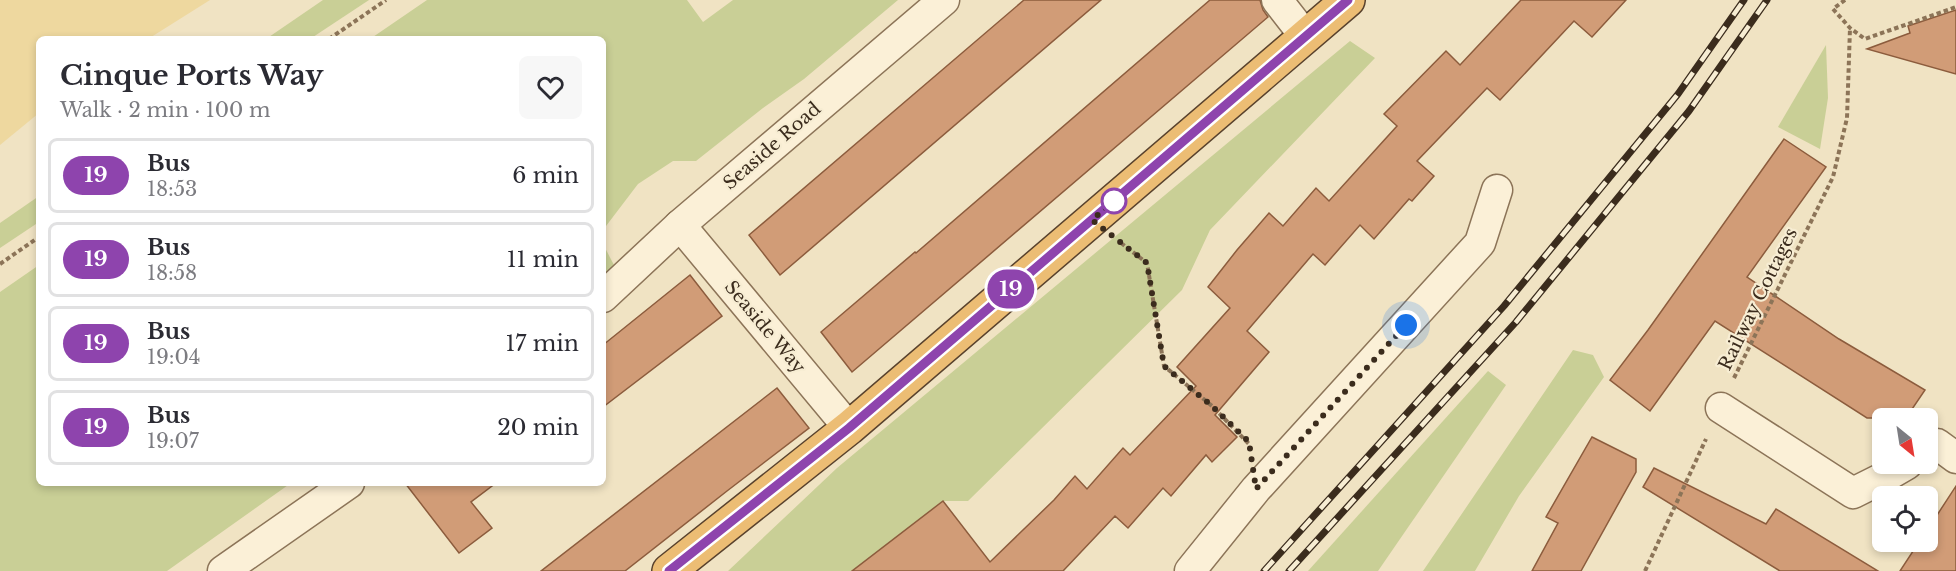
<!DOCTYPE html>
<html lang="en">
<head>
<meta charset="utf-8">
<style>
  body { margin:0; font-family:"Libre Baskerville",serif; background:#f7f7f7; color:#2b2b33; height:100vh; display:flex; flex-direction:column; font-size:22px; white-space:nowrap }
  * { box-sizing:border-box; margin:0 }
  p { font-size:20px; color:#7c7c81 }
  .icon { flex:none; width:33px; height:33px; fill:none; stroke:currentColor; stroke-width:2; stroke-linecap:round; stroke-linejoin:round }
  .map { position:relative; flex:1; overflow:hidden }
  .panel { position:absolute; left:36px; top:36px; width:570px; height:450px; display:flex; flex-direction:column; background:#fff; border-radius:9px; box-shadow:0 3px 9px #0003 }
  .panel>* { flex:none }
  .badge { padding:0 12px; border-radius:20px; font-size:21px; line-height:39px }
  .needle { width:39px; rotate:150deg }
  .fabs { position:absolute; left:1872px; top:408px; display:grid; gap:12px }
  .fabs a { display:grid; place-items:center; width:66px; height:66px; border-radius:9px; background:#fff; box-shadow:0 3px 9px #0003; font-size:30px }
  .you { position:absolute; width:30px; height:30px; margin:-15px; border:4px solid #fff; border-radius:50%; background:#1a73e8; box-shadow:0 0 0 9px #1a73e833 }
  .map>.badge { position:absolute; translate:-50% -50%; box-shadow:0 0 0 3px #fff }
  .round { display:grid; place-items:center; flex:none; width:63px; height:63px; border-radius:9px; background:#f7f7f7 }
  .overview { display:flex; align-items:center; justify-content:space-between; height:102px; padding:0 24px }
  h1 { font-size:28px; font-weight:700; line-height:45px }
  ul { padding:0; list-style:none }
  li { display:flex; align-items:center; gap:18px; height:75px; margin:0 12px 9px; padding:0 12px; border:3px solid #e1e1e2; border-radius:9px }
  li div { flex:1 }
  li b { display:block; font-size:22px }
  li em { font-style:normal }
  li .badge { min-width:66px; font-weight:700; text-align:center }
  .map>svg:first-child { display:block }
  .green { fill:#c9cf96 }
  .sand { fill:#eed89f }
  .building { fill:#d19c77; stroke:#8c5c3d; stroke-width:1.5 }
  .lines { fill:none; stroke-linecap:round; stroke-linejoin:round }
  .minor-casing { stroke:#8c7458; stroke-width:33 }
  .trunk-casing { stroke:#59422d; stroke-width:36 }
  .path { stroke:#8c7458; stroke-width:4; stroke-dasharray:4.5 3; stroke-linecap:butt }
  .minor { stroke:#fbf0d7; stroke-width:30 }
  .trunk { stroke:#ecbd74; stroke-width:33 }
  .rail-casing { stroke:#3b2c1d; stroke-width:7 }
  .rail { stroke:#f7edd3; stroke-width:4.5; stroke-dasharray:14; stroke-linecap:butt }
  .line-casing { stroke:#fff; stroke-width:14 }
  .line { stroke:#8e44ad; stroke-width:9 }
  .walk { stroke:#3b2c1d; stroke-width:6; stroke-dasharray:0 10.8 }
  .stop-dot { fill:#fff; stroke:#8e44ad; stroke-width:3 }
  .labels { text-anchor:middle; stroke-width:4.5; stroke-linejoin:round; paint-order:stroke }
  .street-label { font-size:18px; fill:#3b2c1d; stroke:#f7edd3 }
</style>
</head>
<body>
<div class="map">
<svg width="1956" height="571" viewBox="0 0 1956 571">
  <rect width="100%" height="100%" fill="#f0e3c3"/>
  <g class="green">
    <polygon points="323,0 369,0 310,39 266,39"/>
    <polygon points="427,0 687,0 703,22 733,0 898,0 804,79 763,108 696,161 673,161 638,184 603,230 603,39 370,39"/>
    <polygon points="1350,41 1375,58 1210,230 1182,290 968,501 943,501 852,571 728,571 837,468"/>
    <polygon points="1826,45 1828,98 1820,149 1778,127"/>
    <polygon points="39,196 39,222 0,248 0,223"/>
    <polygon points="603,244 615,267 603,276"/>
    <polygon points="39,265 39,483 291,483 167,571 0,571 0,292"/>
    <polygon points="1573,350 1593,355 1604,377 1519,496 1475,571 1423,571"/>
    <polygon points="1488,371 1506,385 1378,571 1308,571"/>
  </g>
  <polygon class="sand" points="0,0 210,0 148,39 39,39 39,113 0,145"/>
  <g class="building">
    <polygon points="1024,0 1101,0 780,275 749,235"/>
    <polygon points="1210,0 1260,0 1263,10 1268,17 852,372 821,332 915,252 916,253"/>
    <polygon points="1521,0 1626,0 1592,37 1574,21 1500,100 1487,88 1417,161 1434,176 1412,201 1409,199 1374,239 1360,225 1325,265 1313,254 1247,331 1269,352 1215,415 1237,437 1212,462 1206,455 1171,496 1163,488 1128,528 1115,516 1063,571 852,571 943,501 990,562 1054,500 1075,476 1087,489 1123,448 1130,455 1196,386 1177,367 1230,308 1208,287 1237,250 1269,213 1283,226 1316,188 1329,201 1397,126 1384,114 1446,51 1460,65"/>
    <polygon points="1956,10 1956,74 1867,49 1910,33 1908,26"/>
    <polygon points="1784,139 1826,167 1747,277 1839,339 1925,390 1906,418 1867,418 1715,321 1650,411 1610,380 1648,330"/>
    <polygon points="690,275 722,316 603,407 603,345"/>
    <polygon points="777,388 809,428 727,491 625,571 541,571"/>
    <polygon points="1592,437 1636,459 1636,472 1581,571 1532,571 1558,523 1546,517"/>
    <polygon points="1654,468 1766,524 1776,509 1878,571 1780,571 1643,487"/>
    <polygon points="405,483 496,483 471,502 492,528 459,553"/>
    <polygon points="1956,486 1956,571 1900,571 1919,542 1928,542 1928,529"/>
  </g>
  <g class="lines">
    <g class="minor-casing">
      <g id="minor">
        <polyline points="1277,0 1305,36"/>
        <polyline points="680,225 849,428"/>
        <polyline points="603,297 680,225 944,0"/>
        <polyline points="1721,408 1853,493 1883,478 1907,464"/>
        <polyline points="1928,450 1937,444 1956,458"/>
        <polyline points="223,571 349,483"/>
        <polyline points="1190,571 1256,489 1480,243 1497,190"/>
      </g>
    </g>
    <g class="trunk-casing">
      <polyline id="trunk" points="669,571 849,428 1348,0"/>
    </g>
    <g class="path">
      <polyline points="1845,0 1833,9 1850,28 1865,39 1956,7"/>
      <polyline points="329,39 386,0"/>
      <polyline points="1121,243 1147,263 1164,366 1212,406 1249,444"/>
      <polyline points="0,264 39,237"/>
      <polyline points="1734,378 1833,177 1847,118 1850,28"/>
      <polyline points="1645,571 1706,439"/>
    </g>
    <use href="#minor" class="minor"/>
    <use href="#trunk" class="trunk"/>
    <g class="rail-casing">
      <g id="rail">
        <polyline points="1264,571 1504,306 1678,94 1744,0"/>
        <polyline points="1289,571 1516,322 1689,111 1767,0"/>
      </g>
    </g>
    <use href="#rail" class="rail"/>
  </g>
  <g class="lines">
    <g class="line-casing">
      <polyline id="line" points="669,571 849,428 1348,0"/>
    </g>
    <use href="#line" class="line"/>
    <polyline class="walk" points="1114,201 1092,220 1147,263 1164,366 1212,406 1249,442 1256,489 1406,325"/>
  </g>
  <circle class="stop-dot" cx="1114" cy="201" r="12"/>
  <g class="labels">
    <g class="street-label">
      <text transform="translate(772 146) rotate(-41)" y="6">Seaside Road</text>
      <text transform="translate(1758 299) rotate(-64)" y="6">Railway Cottages</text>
      <text transform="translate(765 327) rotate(50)" y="6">Seaside Way</text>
    </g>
  </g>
</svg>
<div class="fabs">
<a><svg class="needle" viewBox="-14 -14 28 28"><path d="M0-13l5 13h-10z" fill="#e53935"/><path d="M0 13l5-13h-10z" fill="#7c7c81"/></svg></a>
<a><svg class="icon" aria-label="locate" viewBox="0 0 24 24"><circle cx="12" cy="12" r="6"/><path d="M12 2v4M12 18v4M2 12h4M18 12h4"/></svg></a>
</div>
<div class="you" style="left:1406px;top:325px"></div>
<b class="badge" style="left:1011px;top:289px;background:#8e44ad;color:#fff">19</b>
<section class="panel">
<div class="overview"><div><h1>Cinque Ports Way</h1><p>Walk · 2 min · 100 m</p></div><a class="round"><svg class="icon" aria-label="heart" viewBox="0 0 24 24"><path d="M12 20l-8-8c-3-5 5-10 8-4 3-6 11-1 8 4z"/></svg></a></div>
<ul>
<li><span class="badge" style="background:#8e44ad;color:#fff">19</span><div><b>Bus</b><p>18:53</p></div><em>6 min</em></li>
<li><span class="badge" style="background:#8e44ad;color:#fff">19</span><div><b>Bus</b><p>18:58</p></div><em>11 min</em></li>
<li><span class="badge" style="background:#8e44ad;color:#fff">19</span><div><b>Bus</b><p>19:04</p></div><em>17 min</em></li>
<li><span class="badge" style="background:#8e44ad;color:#fff">19</span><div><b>Bus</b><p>19:07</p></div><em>20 min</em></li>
</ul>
</section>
</div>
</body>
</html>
